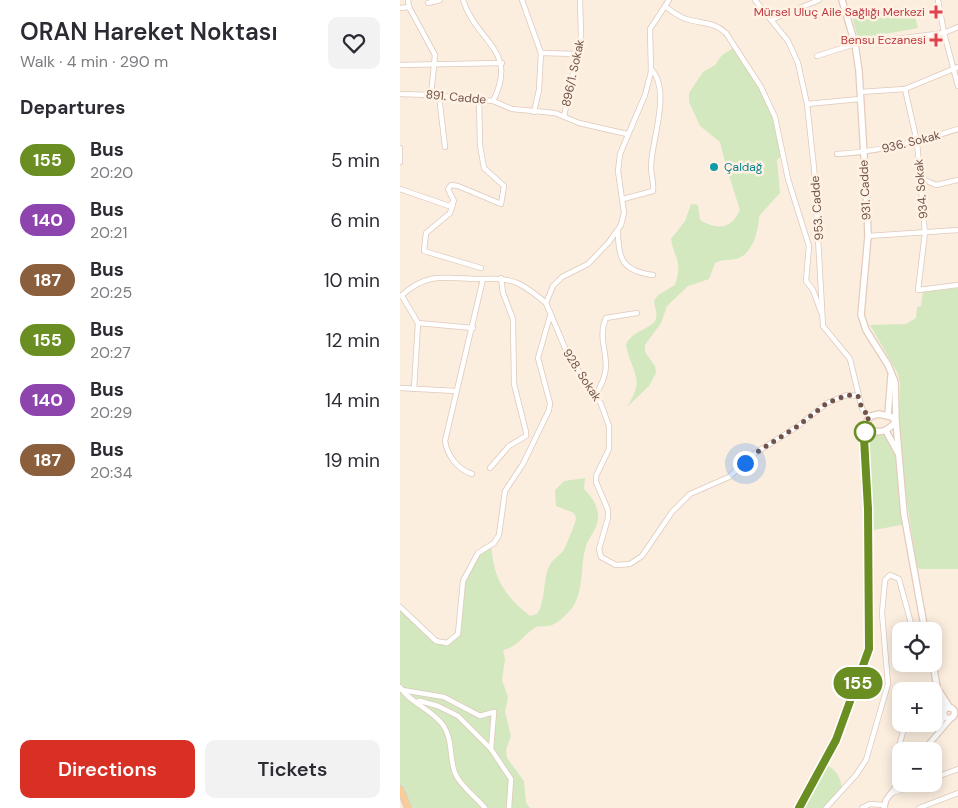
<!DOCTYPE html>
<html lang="en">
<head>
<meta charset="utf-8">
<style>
  body { margin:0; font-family:"DM Sans",sans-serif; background:#f2f2f3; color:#2b2b33; height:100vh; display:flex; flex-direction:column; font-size:19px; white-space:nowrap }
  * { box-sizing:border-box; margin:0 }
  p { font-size:16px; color:#7c7c81 }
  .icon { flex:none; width:28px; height:28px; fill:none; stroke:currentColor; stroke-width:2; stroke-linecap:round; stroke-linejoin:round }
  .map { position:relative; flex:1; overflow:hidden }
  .drawer { display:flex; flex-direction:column; background:#fff; width:400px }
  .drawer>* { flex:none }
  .badge { padding:0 10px; border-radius:16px; font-size:18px; line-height:32px }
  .controls { position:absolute; left:492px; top:622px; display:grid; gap:10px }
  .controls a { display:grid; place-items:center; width:50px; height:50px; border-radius:10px; background:#fff; box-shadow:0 2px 12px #0003; font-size:25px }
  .you { position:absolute; width:25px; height:25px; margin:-12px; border:4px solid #fff; border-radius:50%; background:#1a73e8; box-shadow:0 0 0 8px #1a73e833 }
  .map>.badge { position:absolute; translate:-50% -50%; box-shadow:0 0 0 2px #fff }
  h2 { padding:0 20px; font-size:19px; line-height:45px }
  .round { display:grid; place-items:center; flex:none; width:52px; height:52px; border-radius:10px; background:#f2f2f3 }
  .summary { display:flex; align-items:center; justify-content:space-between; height:85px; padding:0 20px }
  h1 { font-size:24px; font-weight:600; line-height:38px }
  .button { display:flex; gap:10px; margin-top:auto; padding:10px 20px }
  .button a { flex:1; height:58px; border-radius:10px; background:#d93025; color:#fff; font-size:20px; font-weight:600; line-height:58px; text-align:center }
  .button a+a { background:#f2f2f3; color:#2b2b33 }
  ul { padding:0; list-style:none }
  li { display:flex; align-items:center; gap:15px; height:60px; padding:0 20px }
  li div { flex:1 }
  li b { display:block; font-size:19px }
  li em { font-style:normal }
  li .badge { min-width:55px; font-weight:700; text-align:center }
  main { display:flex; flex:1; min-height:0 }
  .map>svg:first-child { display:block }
  .green { fill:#d3e8be }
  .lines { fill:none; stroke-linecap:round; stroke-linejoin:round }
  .minor-casing { stroke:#dfc9bb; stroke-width:6 }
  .tertiary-casing { stroke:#dfc9bb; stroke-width:7 }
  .secondary-casing { stroke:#e5cbbc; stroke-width:8 }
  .primary-casing { stroke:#d7cfcc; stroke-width:8 }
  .minor { stroke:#fff; stroke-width:4.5 }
  .tertiary { stroke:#fff; stroke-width:5 }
  .secondary { stroke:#fff; stroke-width:5.5 }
  .primary { stroke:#f9cc98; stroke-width:6 }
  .line-casing { stroke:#fff; stroke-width:11 }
  .line { stroke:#6b8e23; stroke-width:8 }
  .walk { stroke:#705348; stroke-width:5; stroke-dasharray:0 9 }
  .health-dot { fill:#e0444e; stroke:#fff2e4; stroke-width:2 }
  .culture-dot { fill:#0f9aa8; stroke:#fff2e4; stroke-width:2 }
  .stop-dot { fill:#fff; stroke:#6b8e23; stroke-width:2.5 }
  .labels { text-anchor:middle; stroke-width:5; stroke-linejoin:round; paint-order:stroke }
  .health-label { font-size:12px; fill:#be3a42; stroke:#fff2e4; text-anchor:end }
  .street-label { font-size:12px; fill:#705348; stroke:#fff2e4 }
  .culture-label { font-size:12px; fill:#0d838f; stroke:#fff2e4; text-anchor:start }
</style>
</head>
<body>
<main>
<section class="drawer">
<div class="summary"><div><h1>ORAN Hareket Noktası</h1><p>Walk · 4 min · 290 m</p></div><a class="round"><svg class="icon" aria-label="heart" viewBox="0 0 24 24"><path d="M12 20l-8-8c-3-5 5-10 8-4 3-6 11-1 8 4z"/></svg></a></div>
<h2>Departures</h2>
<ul>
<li><span class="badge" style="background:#6b8e23;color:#fff">155</span><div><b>Bus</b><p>20:20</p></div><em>5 min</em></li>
<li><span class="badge" style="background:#8e44ad;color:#fff">140</span><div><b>Bus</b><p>20:21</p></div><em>6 min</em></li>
<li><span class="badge" style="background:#8b5e3c;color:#fff">187</span><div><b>Bus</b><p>20:25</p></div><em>10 min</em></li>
<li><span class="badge" style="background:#6b8e23;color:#fff">155</span><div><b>Bus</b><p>20:27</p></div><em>12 min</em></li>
<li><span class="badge" style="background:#8e44ad;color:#fff">140</span><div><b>Bus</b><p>20:29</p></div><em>14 min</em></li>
<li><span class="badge" style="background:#8b5e3c;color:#fff">187</span><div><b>Bus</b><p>20:34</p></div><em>19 min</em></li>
</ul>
<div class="button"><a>Directions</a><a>Tickets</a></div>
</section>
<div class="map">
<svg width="558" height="808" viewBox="0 0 558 808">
  <rect width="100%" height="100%" fill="#fbeedf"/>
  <g class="green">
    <polygon points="497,7 498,13 513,9 518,28 458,39 452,15"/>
    <path d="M335 47 361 87 375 117 383 154 377 160 380 193 359 216C359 230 352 257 335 259 328 261 322 259 315 263L309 279 288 286 267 306 261 323 245 345V352L255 366 256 373 249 386 227 407C246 376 232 375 226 345 231 330 254 329 256 318 258 312 254 307 254 301L258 295 275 285C283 260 275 261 271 239L285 221 291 204 298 205 300 220C316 230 331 230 340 210 333 187 325 165 320 142L300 126 289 102V93L303 72 315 65 322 55Z"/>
    <polygon points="558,288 558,569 520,569 517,567 505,489 499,421 500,383 497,372 470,325 506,324 516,318 517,307 521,306 523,292"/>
    <polygon points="473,431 486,431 500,458 506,524 469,531 464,447"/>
    <path d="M185 478 184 489C192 497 199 507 198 519 197 530 187 539 185 550 180 570 184 591 172 608 166 615 157 625 148 626 142 627 137 625 133 629 122 637 117 647 103 650L105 659 102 680 108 697 105 712 111 736 106 750 107 758 124 781 126 803 130 808H8L0 789V608L36 641 47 643 58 634C60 600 60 566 91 545 94 579 103 594 130 616L137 614C145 603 143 583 148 569 151 560 158 557 163 551 165 549 176 522 176 518L174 513 156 506 155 490 164 481Z"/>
    <path d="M424 764C436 769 441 777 442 790L426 808H399Z"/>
  </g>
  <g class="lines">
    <g class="minor-casing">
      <g id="minor">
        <polyline points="8,0 9,7 35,55 31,95"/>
        <path d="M63 0C77 43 119 50 93 101"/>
        <polyline points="122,0 141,53 139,90 134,112"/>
        <polyline points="269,0 250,29 251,72 245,95 220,154 218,171 224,213 221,225 209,242 188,264 162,277 153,286 146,303 168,355 201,404 209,426 209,449 196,476 196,482 208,510 208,518 199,549 201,557 216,565 230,564 242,556 272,512 290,494 329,477 354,454 398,426 427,403 447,395 457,396"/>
        <polyline points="355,0 388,41 398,63 407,104 414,168 423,326 450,359 462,409 470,417"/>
        <polyline points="538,0 544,33 558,86"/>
        <polyline points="28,3 40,0"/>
        <path d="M265 6C271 11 278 16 286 19 301 24 313 21 326 33L361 87 375 117 388 179 409 246 406 281 413 290 421 312"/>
        <polyline points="0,8 9,7"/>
        <polyline points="371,20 419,0"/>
        <polyline points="141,53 177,54"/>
        <polyline points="417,56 455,44 544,33 558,27"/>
        <polyline points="0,65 102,63"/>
        <polyline points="505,89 517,142 525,233 518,290 558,285"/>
        <polyline points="460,92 505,89 558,67"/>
        <polyline points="0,94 31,95 93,101 112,109 155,113 179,123 227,134"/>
        <polyline points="39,96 45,147"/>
        <polyline points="407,104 460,99"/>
        <polyline points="164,116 181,35 180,0"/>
        <polyline points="0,148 0,162"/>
        <path d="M437 154C479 152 518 142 558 129"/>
        <polyline points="520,178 536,185 558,180"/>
        <polyline points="0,189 49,206 54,201 48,189 51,185 58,186 101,204 104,186 84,168 80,145 79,99"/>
        <path d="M223 199 253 191C254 182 251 175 251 167 251 141 272 91 251 69"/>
        <polyline points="53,204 50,213 26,233 24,251 81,268"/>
        <path d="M218 231C218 260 223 271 253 275"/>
        <polyline points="468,236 558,230"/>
        <path d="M1 296C29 270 47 279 83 279"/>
        <polyline points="2,296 18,323 14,389"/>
        <polyline points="18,323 73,328"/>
        <polyline points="0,388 56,391"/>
        <path d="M195 395C219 361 194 346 206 318L237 313"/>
        <polyline points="90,468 109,446 126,436 126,432 114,384 113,319 103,293 101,278"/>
        <path d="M72 474C58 470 47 455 45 441L83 279C114 277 123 284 146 303"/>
        <polyline points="0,607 36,641 47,643 58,634 63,581 78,553 94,543 99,535 105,491 123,464 149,410 150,403 138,358 150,316"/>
        <path d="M0 687C10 703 31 709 43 725 53 739 49 757 55 773 60 786 76 797 85 808"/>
        <polyline points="2,690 44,697 80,716 94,712"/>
        <polyline points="17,702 20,701 38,706 58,716 91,749"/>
        <polyline points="94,712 91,749 111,779 109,808"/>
        <polyline points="501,770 495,762 505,724"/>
        <polyline points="534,778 558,769"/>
        <polyline points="492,793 518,784"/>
        <polyline points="426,808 456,775 466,760 488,684 482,613 485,580 490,575 499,579 513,631"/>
        <polyline points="462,808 470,804 484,805"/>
        <polyline points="519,808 558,793"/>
      </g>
    </g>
    <g class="tertiary-casing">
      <g id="tertiary">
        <polyline points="538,729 544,715"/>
        <polyline points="523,751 552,717"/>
        <polyline points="484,808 486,800 501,780"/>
      </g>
    </g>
    <g class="secondary-casing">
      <g id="secondary">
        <polyline points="442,0 455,44 459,71 467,206 468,236 461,315 466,330 488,365 495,382 496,422 504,514 525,631"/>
        <path d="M479 414 492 417 496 422C488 430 480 435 469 429L467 421 471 416Z"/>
        <polyline points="488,415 491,376"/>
        <polyline points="486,431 498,453"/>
        <polyline points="533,664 539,699 544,710"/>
        <polyline points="539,691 550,708"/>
        <circle cx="549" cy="713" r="5.5"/>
        <polyline points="399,808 436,740 469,649 468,509 464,438 468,428"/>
      </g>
    </g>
    <g class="primary-casing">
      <polyline id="primary" points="0,789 8,808"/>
    </g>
    <use href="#minor" class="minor"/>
    <use href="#tertiary" class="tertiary"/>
    <use href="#secondary" class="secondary"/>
    <use href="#primary" class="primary"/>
  </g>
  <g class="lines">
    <g class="line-casing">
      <polyline id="line" points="399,808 436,740 469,649 468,509 464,438 468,428"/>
    </g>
    <use href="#line" class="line"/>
    <polyline class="walk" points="345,463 354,454 398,426 427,403 447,395 458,396 462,409 470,417 466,421 468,428 465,432"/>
  </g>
  <g class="health-dot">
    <path d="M533.5 4.5h5v5h5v5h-5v5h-5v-5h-5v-5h5z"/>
    <path d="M533.5 32.5h5v5h5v5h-5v5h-5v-5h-5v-5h5z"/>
  </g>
  <circle class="culture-dot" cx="314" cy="167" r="5"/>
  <circle class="stop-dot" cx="465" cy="432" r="10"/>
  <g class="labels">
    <g class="health-label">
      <text x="525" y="16">Mürsel Uluç Aile Sağlığı Merkezi</text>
      <text x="526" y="44">Bensu Eczanesi</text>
    </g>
    <g class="street-label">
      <text transform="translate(173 73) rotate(-78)" y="4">896/1. Sokak</text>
      <text transform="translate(56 97) rotate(5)" y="4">891. Cadde</text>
      <text transform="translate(511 142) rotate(-14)" y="4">936. Sokak</text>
      <text transform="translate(521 189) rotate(-95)" y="4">934. Sokak</text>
      <text transform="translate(465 190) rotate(-93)" y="4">931. Cadde</text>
      <text transform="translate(417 208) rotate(-94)" y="4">953. Cadde</text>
      <text transform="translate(182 375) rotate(57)" y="4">928. Sokak</text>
    </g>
    <g class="culture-label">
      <text x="324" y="171">Çaldağ</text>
    </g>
  </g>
</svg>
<div class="controls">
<a><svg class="icon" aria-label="locate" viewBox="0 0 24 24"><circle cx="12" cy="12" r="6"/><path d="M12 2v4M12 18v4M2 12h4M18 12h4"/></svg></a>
<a>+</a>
<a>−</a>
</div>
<div class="you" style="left:345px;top:463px"></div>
<b class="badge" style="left:458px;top:683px;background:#6b8e23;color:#fff">155</b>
</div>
</main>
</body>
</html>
